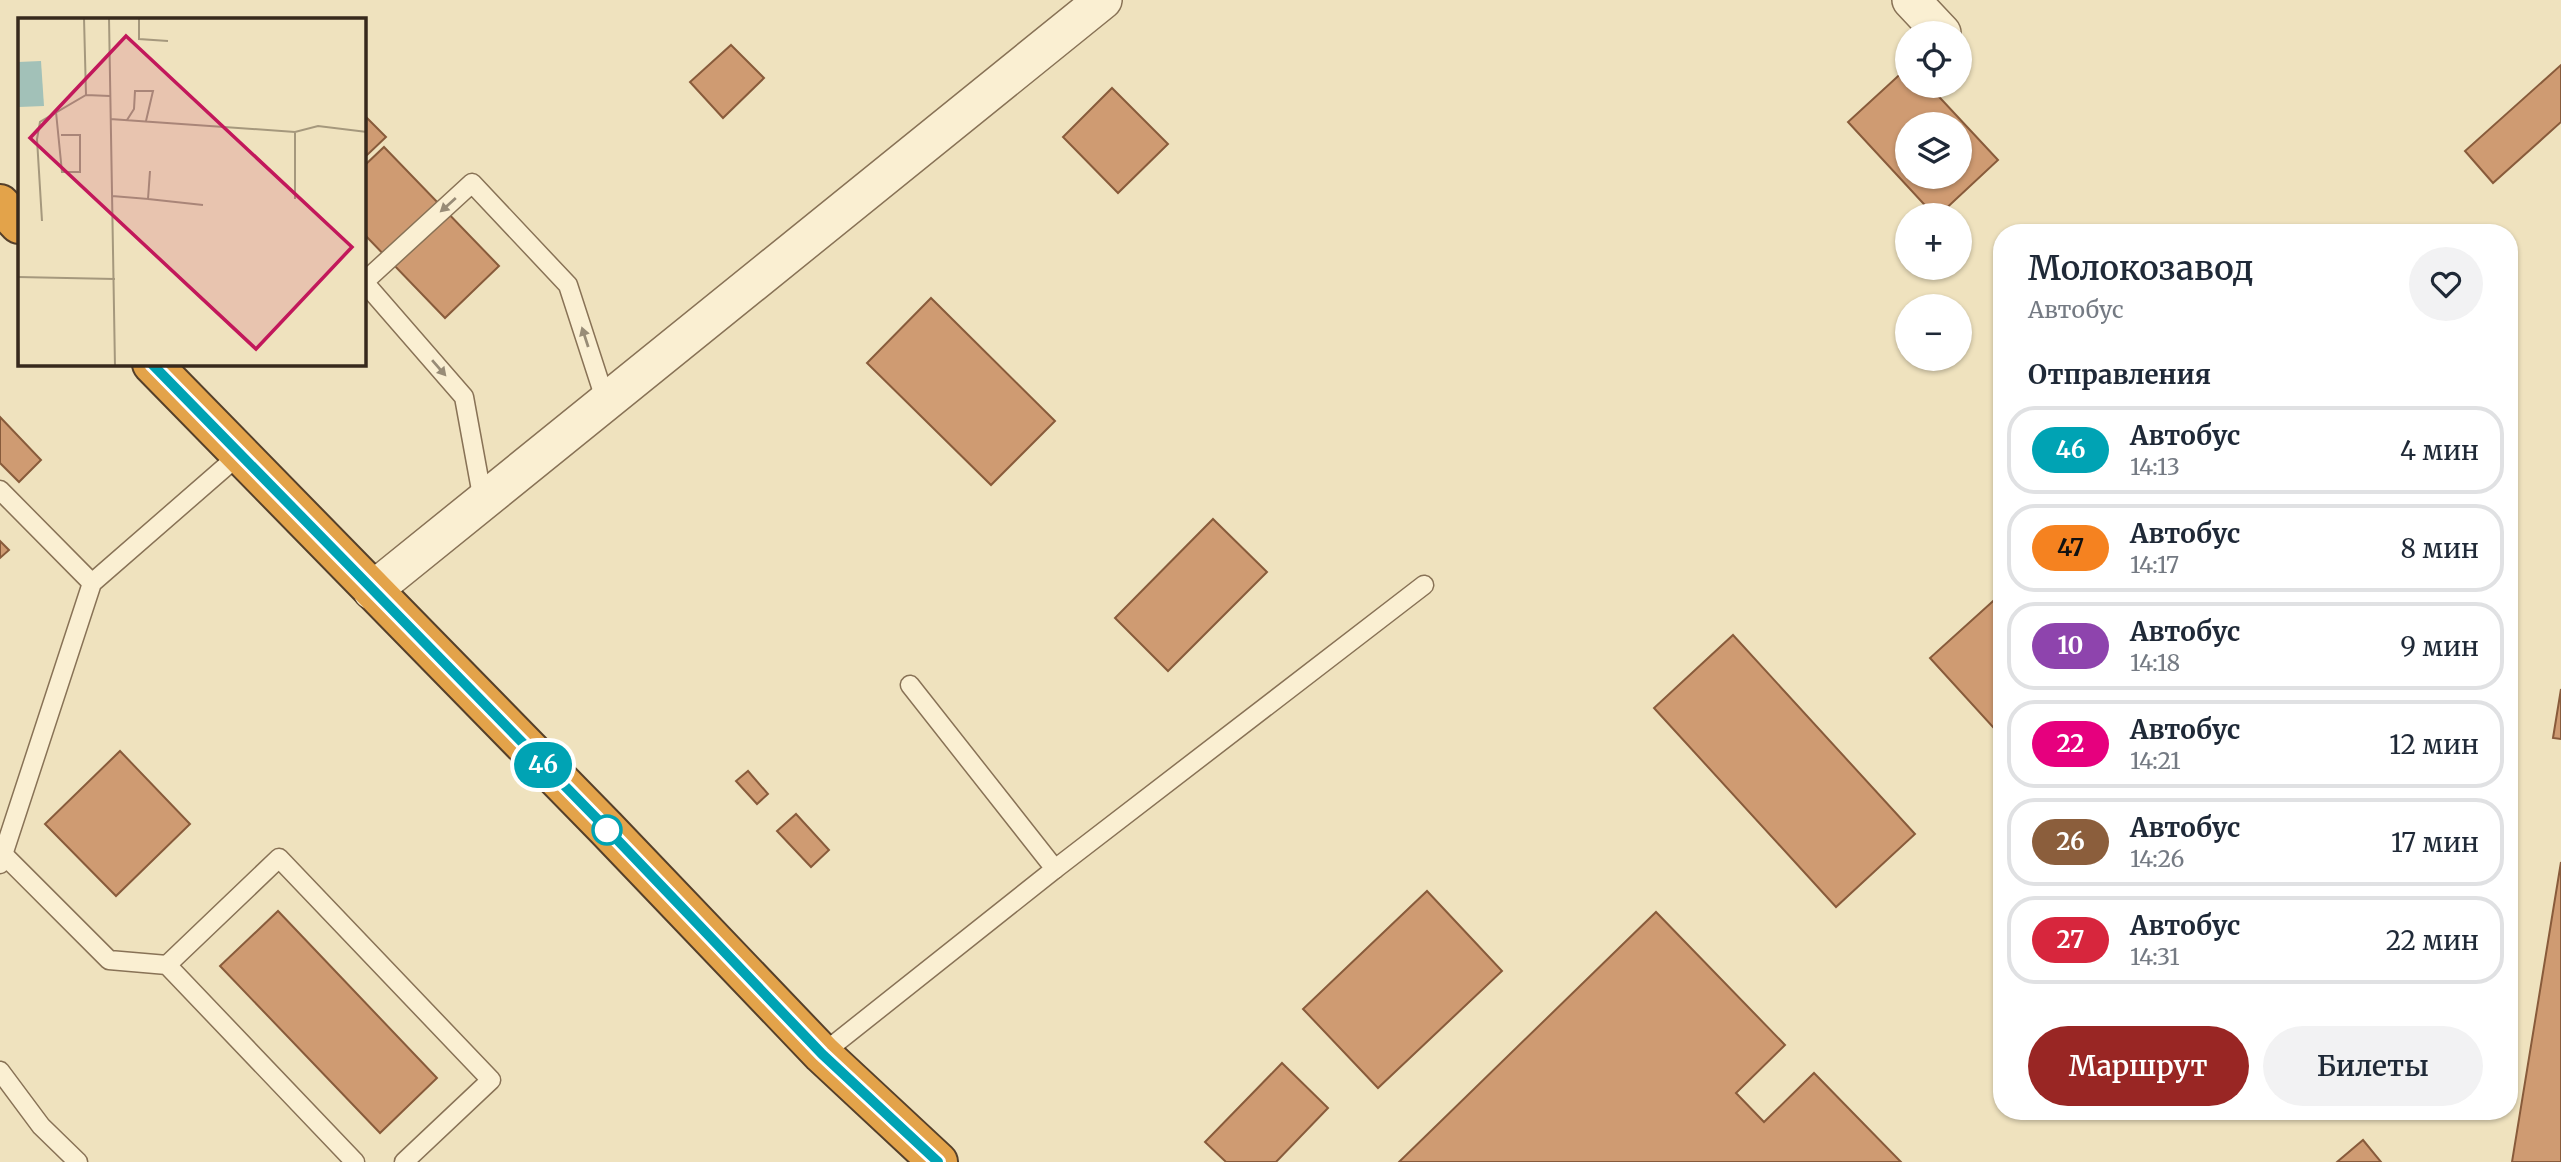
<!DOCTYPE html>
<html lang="ru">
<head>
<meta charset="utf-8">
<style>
  body { margin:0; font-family:Merriweather,serif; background:#f2f2f3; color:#1f2937; height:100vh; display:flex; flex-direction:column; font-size:26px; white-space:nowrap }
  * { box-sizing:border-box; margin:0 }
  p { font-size:23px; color:#747a83 }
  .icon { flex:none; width:38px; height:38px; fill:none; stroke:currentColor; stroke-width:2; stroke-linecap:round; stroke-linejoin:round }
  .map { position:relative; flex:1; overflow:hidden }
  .sheet { position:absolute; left:1993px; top:224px; width:525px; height:896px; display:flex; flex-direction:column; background:#fff; border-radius:28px; box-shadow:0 2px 5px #0004 }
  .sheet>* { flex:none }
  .badge { padding:0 14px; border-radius:23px; font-size:24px; line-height:46px }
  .tools { position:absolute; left:1895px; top:21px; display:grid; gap:14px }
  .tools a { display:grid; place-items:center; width:77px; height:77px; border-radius:50%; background:#fff; box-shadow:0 2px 5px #0004; font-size:35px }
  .map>.badge { position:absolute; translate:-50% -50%; box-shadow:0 0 0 4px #fff }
  h2 { padding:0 35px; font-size:26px; line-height:63px }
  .round { display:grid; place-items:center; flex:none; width:74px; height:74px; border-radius:37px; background:#f2f2f3 }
  .head { display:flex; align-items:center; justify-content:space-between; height:119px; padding:0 35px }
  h1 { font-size:33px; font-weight:600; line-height:52px }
  .primary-button { display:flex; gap:14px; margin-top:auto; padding:14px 35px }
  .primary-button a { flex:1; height:80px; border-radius:42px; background:#992624; color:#fff; font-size:28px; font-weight:600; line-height:80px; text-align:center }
  .primary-button a+a { background:#f2f2f3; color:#1f2937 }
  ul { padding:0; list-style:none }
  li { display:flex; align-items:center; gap:21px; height:88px; margin:0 14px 10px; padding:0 21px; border:4px solid #e0e1e3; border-radius:28px }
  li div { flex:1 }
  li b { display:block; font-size:26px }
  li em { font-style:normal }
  li .badge { min-width:77px; font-weight:700; text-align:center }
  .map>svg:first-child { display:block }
  .building { fill:#cf9b72; stroke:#885b3b; stroke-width:2; fill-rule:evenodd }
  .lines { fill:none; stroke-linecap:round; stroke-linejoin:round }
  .lane-casing { stroke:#887256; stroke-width:21 }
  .street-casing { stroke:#887256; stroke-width:40 }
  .highway-casing { stroke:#55402b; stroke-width:42 }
  .lane { stroke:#faefd2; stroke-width:18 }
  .street { stroke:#faefd2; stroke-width:37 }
  .highway { stroke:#e3a34a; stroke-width:38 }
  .oneway { fill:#988c77 }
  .line-casing { stroke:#fff; stroke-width:16 }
  .line { stroke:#00a3b4; stroke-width:10 }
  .stop-dot { fill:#fff; stroke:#00a3b4; stroke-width:3.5 }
  .inset-road { fill:none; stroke:#a5987d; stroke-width:2 }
  .view { fill:#c2185b; fill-opacity:0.15; stroke:#c2185b; stroke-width:3.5 }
  .inset-edge { fill:none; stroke:#37291c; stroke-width:3.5 }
</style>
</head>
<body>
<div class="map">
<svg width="2561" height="1162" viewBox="0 0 2561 1162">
  <rect width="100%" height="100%" fill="#efe2be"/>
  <g class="building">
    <polygon points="731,45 764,78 723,118 690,82"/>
    <polygon points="2561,65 2561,122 2493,183 2465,151"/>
    <path d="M1908 67V86H1929L1998 160 1939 215H1934L1848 122ZM1908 124H1960V177H1908Z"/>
    <polygon points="1112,88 1168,144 1118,193 1063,137"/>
    <polygon points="364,115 386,137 364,158"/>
    <polygon points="384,147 499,266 445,318 364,234 364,166"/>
    <polygon points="931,298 1055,421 991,485 867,363"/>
    <polygon points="0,417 41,460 19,482 0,463"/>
    <polygon points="1213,519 1267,572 1168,671 1115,618"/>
    <polygon points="0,541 9,550 0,558"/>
    <polygon points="2002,593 2002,737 1930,658"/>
    <polygon points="1733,635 1915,834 1836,907 1654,708"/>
    <polygon points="2561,689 2561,739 2553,738"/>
    <polygon points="120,751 190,824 116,896 45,824"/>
    <polygon points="748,771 768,794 757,804 736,781"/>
    <polygon points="796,814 829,850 811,867 777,831"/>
    <polygon points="2561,862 2561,1162 2512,1162"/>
    <polygon points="1427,891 1502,971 1378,1088 1303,1009"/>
    <polygon points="278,911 437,1078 380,1133 220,966"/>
    <polygon points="1656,912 1785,1045 1736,1093 1764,1122 1814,1073 1901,1162 1399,1162"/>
    <polygon points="1282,1063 1328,1108 1276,1162 1226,1162 1205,1142"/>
    <polygon points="2363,1140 2381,1162 2337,1162"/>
  </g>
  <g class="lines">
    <g class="lane-casing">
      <g id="lane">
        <polyline points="0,490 92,583"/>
        <polyline points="483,501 464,397 364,282 472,183 568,285 606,402"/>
        <polyline points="4,855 109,960 167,965 355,1162"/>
        <polyline points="0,864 92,583 239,455"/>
        <polyline points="1055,869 1424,585"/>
        <polyline points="167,965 279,858 491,1080 404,1162"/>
        <polyline points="822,1054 1055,869 910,685"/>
        <polyline points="0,1071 41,1126 78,1162"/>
      </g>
    </g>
    <g class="street-casing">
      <g id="street">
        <polyline points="1911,0 1942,33"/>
        <polyline points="372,591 1103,0"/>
      </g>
    </g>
    <g class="highway-casing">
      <g id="highway">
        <polyline points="0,204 19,224"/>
        <polyline points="152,364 606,828 822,1054 938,1162"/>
      </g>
    </g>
    <use href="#lane" class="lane"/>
    <use href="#street" class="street"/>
    <use href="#highway" class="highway"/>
  </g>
  <defs><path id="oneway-solid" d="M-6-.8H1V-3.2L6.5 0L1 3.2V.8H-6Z" transform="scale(1.75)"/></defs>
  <g class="oneway">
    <use href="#oneway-solid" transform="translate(448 205) rotate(138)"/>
    <use href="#oneway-solid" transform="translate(585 337) rotate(-108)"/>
    <use href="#oneway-solid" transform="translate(439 368) rotate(49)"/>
  </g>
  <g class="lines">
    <g class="line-casing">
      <polyline id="line" points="152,364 606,828 822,1054 938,1162"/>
    </g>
    <use href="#line" class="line"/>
  </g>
  <circle class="stop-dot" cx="607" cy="830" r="14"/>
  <g transform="translate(18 18)">
    <rect width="348" height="348" fill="#efe2be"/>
    <path d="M23 43 26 88 1 89 0 44Z" fill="#a2c1b8"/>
    <path class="inset-road" d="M66 0 68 77M91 0 97 349M121 0V21L150 23M38 94 44 154H62V117H43M92 101 277 114 300 108 349 114M109 102 116 91 117 73H135L128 103M94 178 130 181 132 153M130 181 185 187M277 181V114M24 203 19 121 22 104 68 77 92 78M0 259 97 261M0 315 1 349"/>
    <path class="view" d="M108 18 334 229 238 331 12 120Z"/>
    <rect width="348" height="348" class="inset-edge"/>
  </g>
</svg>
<div class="tools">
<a><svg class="icon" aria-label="locate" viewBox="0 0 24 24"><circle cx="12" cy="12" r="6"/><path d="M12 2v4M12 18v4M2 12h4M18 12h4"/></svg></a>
<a><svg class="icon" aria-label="layers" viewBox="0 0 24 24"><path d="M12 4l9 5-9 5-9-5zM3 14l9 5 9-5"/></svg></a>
<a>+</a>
<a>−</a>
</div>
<b class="badge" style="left:543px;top:765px;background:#00a3b4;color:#fff">46</b>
<section class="sheet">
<div class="head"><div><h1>Молокозавод</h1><p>Автобус</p></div><a class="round"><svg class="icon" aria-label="heart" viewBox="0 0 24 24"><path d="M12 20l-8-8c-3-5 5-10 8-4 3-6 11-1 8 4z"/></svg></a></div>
<h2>Отправления</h2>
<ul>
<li><span class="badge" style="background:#00a3b4;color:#fff">46</span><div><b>Автобус</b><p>14:13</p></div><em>4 мин</em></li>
<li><span class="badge" style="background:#f58220;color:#111">47</span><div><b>Автобус</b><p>14:17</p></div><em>8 мин</em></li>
<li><span class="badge" style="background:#8e44ad;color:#fff">10</span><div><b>Автобус</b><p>14:18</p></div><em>9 мин</em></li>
<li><span class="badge" style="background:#e6007e;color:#fff">22</span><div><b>Автобус</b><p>14:21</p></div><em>12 мин</em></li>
<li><span class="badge" style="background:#8b5e3c;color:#fff">26</span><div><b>Автобус</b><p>14:26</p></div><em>17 мин</em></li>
<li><span class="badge" style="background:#d7263d;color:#fff">27</span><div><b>Автобус</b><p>14:31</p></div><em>22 мин</em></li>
</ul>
<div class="primary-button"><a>Маршрут</a><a>Билеты</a></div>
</section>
</div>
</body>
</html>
